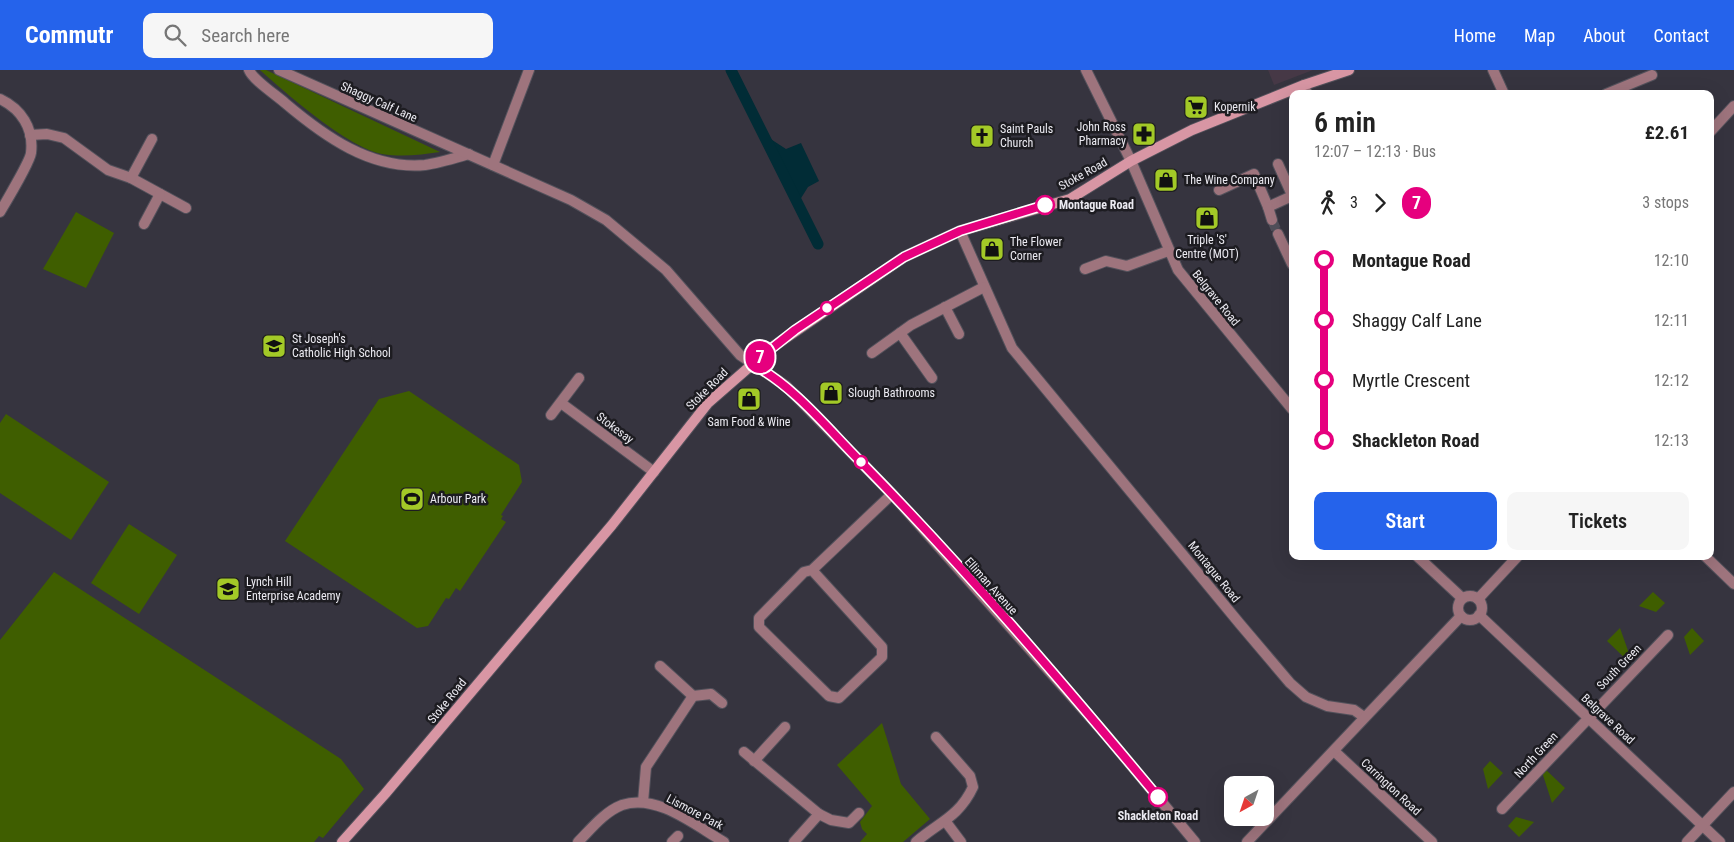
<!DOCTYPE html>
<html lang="en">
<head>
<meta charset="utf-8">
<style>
  body { margin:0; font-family:"Roboto Condensed",sans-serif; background:#f6f6f6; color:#222; height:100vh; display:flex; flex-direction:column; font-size:19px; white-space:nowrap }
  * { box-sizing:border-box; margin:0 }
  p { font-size:16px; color:#767676 }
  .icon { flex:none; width:28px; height:28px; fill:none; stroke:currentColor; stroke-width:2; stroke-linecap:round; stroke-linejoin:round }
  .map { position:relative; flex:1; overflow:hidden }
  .details { position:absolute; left:1289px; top:20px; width:425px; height:470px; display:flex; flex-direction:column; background:#fff; border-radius:10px; box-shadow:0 5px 20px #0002 }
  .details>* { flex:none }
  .badge { padding:0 10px; border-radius:16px; font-size:18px; line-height:32px }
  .needle { width:32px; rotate:220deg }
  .fabs { position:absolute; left:1224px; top:706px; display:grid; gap:10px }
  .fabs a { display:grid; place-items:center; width:50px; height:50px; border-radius:10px; background:#fff; box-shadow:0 5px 20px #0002; font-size:25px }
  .map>.badge { position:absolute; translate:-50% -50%; box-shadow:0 0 0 2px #fff }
  .legs { display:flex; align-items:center; gap:8px; height:55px; padding:0 25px; font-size:16px }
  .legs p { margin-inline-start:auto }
  .headline { display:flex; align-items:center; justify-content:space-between; height:85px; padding:0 25px }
  h1 { font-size:28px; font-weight:600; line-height:38px }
  .primary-button { display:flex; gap:10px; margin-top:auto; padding:10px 25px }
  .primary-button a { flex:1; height:58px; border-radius:10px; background:#2563eb; color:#fff; font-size:20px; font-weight:600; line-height:58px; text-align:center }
  .primary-button a+a { background:#f6f6f6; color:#222 }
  ul { padding:0 25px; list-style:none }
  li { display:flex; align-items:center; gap:18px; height:60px; font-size:19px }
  li i { display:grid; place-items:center; width:8px; height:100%; margin:0 6px; background:currentColor }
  li i::after { content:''; width:12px; height:12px; margin:-6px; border:4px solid; border-radius:50%; background:#fff }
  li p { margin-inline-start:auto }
  li:first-child i { background:linear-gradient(#0000 50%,currentColor 0) }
  li:last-child i { background:linear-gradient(currentColor 50%,#0000 0) }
  header { display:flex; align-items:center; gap:30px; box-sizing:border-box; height:70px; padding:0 25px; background:#2563eb; color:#fff }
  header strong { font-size:24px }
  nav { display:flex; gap:28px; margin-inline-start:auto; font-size:18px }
  .search { width:350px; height:45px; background:#f6f6f6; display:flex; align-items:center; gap:12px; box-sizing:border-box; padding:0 18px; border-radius:10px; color:#767676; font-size:19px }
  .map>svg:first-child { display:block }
  .industrial { fill:#463846 }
  .green { fill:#3f5e00 }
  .water { fill:#012c36 }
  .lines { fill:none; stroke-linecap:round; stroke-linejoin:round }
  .canal { stroke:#012c36; stroke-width:11 }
  .minor-tunnel { stroke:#514f5a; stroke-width:10; stroke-dasharray:10 5; stroke-linecap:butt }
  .minor-casing { stroke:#53515b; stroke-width:12 }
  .secondary-casing { stroke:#53515b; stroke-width:12 }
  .minor { stroke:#9e747d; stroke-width:10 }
  .secondary { stroke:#d896a4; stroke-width:10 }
  .line-1-casing { stroke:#fff; stroke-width:11 }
  .line-1 { stroke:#e6007e; stroke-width:8 }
  .stop-1-dot { fill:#fff; stroke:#e6007e; stroke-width:2.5 }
  .labels { text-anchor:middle; stroke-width:5; stroke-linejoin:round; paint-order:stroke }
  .street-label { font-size:12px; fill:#ebeaf1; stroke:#1d1c21 }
  .poi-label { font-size:12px; fill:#ebeaf1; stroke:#1d1c21; text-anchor:start }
  .stop-label { font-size:12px; font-weight:bold; fill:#ebeaf1; stroke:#1d1c21; text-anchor:start }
</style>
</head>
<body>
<header>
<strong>Commutr</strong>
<div class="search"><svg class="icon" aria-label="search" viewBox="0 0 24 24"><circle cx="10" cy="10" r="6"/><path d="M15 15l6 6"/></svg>Search here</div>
<nav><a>Home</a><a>Map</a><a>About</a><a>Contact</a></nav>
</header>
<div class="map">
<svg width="1734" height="772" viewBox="0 0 1734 772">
  <rect width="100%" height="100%" fill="#36343f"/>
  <polygon class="industrial" points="1268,0 1313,0 1274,15"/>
  <g class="green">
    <path d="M260 0H266L440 82C421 85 401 87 382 84 347 77 288 25 260 0Z"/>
    <polygon points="76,142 114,163 86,218 43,199"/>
    <polygon points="409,321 519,395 522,412 501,445 503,446 501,449 506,452 460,521 456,518 449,529 446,528 428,556 417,558 285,471 379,329"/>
    <polygon points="6,344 109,412 71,470 0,423 0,353"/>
    <polygon points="129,454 177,485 139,544 91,513"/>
    <polygon points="54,502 341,689 364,719 323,768 319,766 314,772 0,772 0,570"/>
    <polygon points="1653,522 1665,533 1656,542 1639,536"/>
    <polygon points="1620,558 1631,589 1629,592 1607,571"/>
    <polygon points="1692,558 1704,571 1690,585 1684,567"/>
    <polygon points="882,653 901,714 930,749 903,772 860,772 867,764 862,759 860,752 872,736 837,695"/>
    <polygon points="1490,691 1503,703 1488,719 1483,699"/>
    <polygon points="1543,697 1565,718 1552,733 1541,699"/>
    <polygon points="1516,747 1534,752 1519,767 1508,756"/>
  </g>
  <polygon class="water" points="763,64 786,79 801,73 819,111 808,117 798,133"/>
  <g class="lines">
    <polyline class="canal" points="731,0 818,174"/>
    <polyline class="minor-tunnel" points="1272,150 1278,164"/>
    <g class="minor-casing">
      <g id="minor">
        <path d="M249 0C253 10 276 25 285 33 324 66 371 100 425 95 439 93 455 88 469 84"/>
        <polyline points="279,0 571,130 606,150 666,200 740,285 786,316 892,424 1106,665 1195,772"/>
        <polyline points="1086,0 1131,91 1178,200 1292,339"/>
        <polyline points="1493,0 1504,24"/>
        <polyline points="1304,15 1307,24"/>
        <polyline points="1606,24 1652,5"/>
        <path d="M0 29C21 39 34 58 31 83 30 91 6 132 0 142"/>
        <polyline points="1710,62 1734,36"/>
        <polyline points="30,65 47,64 64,68 108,100 131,108 186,138"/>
        <polyline points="1278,94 1292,125"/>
        <polyline points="493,95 529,0"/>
        <polyline points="131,108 152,69"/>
        <polyline points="1219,120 1254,104 1268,137 1292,126"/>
        <polyline points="1268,137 1272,150"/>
        <polyline points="144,154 160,124"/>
        <polyline points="960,161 1012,278 1240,554 1290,613 1306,627 1327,636 1354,640 1364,647"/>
        <polyline points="1278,164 1292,194"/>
        <polyline points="1085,199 1106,191 1127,196 1168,181"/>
        <polyline points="945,237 959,264"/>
        <polyline points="900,263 932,308"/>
        <polyline points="872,283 911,255 984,217"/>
        <polyline points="561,333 654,402"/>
        <polyline points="551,345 579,308"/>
        <polyline points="1417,486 1462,528"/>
        <polyline points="1705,486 1734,514"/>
        <polyline points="812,500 882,577 882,587 839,628 829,626 759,557 759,548 804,502 812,500 892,424"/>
        <circle cx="1470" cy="538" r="12"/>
        <polyline points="1478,529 1518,486"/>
        <polyline points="1479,545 1720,772"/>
        <polyline points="660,596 693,626"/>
        <polyline points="1334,681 1432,772"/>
        <polyline points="744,682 819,744 831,750 849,753 859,743"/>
        <polyline points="754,691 785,657"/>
        <polyline points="643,732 646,697 693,626 711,624 722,633"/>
        <polyline points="1502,739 1668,565"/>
        <polyline points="946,752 961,772"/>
        <path d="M578 772C591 759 604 742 622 735 657 723 696 756 724 772"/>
        <polyline points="672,772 678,766"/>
        <polyline points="794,772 819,744"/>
        <path d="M916 772C939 752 959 747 973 717L970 706 936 667"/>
        <polyline points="1247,772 1461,546"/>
        <polyline points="1687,772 1734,722"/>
      </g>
    </g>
    <g class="secondary-casing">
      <polyline id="secondary" points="342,772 385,724 612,455 708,333 771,278 904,187 960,161 1070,129 1131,91 1192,60 1304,15 1349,0"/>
    </g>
    <use href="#minor" class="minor"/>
    <use href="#secondary" class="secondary"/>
  </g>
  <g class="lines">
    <g class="line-1-casing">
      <path id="line-1" d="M1045 135 960 161 904 187 795 260 752 294C795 317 827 358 861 392 965 498 1063 613 1158 727"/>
    </g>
    <use href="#line-1" class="line-1"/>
  </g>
  <defs>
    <g id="supermarket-square" transform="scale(1.25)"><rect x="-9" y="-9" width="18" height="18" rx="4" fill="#a3c927" stroke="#1d1c21"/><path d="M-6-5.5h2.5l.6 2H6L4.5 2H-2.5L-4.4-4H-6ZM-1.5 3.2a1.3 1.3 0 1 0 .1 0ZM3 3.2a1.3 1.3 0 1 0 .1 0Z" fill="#111"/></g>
    <g id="pharmacy-square" transform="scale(1.25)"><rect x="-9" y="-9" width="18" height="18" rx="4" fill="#a3c927" stroke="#1d1c21"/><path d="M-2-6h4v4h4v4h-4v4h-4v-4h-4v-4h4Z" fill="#111"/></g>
    <g id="church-square" transform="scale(1.25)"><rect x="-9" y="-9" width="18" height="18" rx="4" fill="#a3c927" stroke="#1d1c21"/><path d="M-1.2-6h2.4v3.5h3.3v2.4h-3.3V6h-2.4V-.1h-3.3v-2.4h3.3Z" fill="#111"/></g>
    <g id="shop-square" transform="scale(1.25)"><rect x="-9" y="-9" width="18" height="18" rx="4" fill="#a3c927" stroke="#1d1c21"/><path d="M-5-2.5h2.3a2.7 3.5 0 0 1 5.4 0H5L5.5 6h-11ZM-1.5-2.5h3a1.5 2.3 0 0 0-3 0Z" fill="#111"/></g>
    <g id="school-square" transform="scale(1.25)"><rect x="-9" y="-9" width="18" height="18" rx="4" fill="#a3c927" stroke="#1d1c21"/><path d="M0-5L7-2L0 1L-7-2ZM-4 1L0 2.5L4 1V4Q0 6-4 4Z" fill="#111"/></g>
    <g id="stadium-square" transform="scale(1.25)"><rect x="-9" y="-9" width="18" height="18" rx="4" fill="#a3c927" stroke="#1d1c21"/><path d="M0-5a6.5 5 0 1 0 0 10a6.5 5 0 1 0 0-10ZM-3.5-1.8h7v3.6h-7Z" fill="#111"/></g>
  </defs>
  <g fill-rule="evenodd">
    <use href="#supermarket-square" x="1196" y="37"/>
    <use href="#pharmacy-square" x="1144" y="64"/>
    <use href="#church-square" x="982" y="66"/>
    <use href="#shop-square" x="1166" y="110"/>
    <use href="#shop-square" x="1207" y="148"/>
    <use href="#shop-square" x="992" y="179"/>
    <use href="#school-square" x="274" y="276"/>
    <use href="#shop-square" x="831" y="323"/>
    <use href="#shop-square" x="749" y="329"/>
    <use href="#stadium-square" x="412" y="429"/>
    <use href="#school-square" x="228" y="519"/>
  </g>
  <g class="stop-1-dot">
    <circle cx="1045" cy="135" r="9"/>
    <circle cx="827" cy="238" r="6"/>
    <circle cx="861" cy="392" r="6"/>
    <circle cx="1158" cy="727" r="9"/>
  </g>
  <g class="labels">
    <g class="street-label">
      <text transform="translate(379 32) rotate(24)" y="4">Shaggy Calf Lane</text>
      <text transform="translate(1083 104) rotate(-29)" y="4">Stoke Road</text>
      <text transform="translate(1216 228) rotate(51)" y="4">Belgrave Road</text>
      <text transform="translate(707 319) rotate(-45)" y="4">Stoke Road</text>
      <text transform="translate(615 358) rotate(37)" y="4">Stokesay</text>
      <text transform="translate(1214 502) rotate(51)" y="4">Montague Road</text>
      <text transform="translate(991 516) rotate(48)" y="4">Elliman Avenue</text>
      <text transform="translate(1619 597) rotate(-46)" y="4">South Green</text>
      <text transform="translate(447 631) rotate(-51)" y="4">Stoke Road</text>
      <text transform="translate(1608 649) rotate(43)" y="4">Belgrave Road</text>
      <text transform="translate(1536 685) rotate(-47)" y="4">North Green</text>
      <text transform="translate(1391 717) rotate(43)" y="4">Carrington Road</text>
      <text transform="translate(695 742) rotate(28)" y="4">Lismore Park</text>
    </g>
    <g class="poi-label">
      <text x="1214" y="41">Kopernik</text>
      <text x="1126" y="61" text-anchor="end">John Ross<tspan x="1126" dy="14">Pharmacy</tspan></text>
      <text x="1000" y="63">Saint Pauls<tspan x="1000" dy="14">Church</tspan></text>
      <text x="1184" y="114">The Wine Company</text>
      <text x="1207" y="174" text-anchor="middle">Triple 'S'<tspan x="1207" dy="14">Centre (MOT)</tspan></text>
      <text x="1010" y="176">The Flower<tspan x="1010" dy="14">Corner</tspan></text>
      <text x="292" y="273">St Joseph's<tspan x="292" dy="14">Catholic High School</tspan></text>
      <text x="848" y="327">Slough Bathrooms</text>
      <text x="749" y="356" text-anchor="middle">Sam Food &amp; Wine</text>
      <text x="430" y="433">Arbour Park</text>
      <text x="246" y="516">Lynch Hill<tspan x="246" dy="14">Enterprise Academy</tspan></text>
    </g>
    <g class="stop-label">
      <text x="1059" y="139">Montague Road</text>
      <text x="1158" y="750" text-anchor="middle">Shackleton Road</text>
    </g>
  </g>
</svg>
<div class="fabs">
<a><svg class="needle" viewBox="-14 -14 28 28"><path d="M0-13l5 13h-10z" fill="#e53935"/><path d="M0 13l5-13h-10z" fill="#767676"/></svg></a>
</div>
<b class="badge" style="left:760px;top:287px;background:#e6007e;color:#fff">7</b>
<section class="details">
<div class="headline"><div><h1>6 min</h1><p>12:07 – 12:13 · Bus</p></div><b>£2.61</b></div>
<div class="legs"><svg class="icon" aria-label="walk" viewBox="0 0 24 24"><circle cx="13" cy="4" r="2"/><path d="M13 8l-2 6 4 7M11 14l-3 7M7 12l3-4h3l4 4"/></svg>3<svg class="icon" aria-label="forward" viewBox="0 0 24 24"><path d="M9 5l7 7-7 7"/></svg><b class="badge" style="background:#e6007e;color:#fff">7</b><p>3 stops</p></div>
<ul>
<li><i style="color:#e6007e"></i><b>Montague Road</b><p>12:10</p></li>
<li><i style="color:#e6007e"></i><span>Shaggy Calf Lane</span><p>12:11</p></li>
<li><i style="color:#e6007e"></i><span>Myrtle Crescent</span><p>12:12</p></li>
<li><i style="color:#e6007e"></i><b>Shackleton Road</b><p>12:13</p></li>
</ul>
<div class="primary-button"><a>Start</a><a>Tickets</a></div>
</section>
</div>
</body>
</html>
